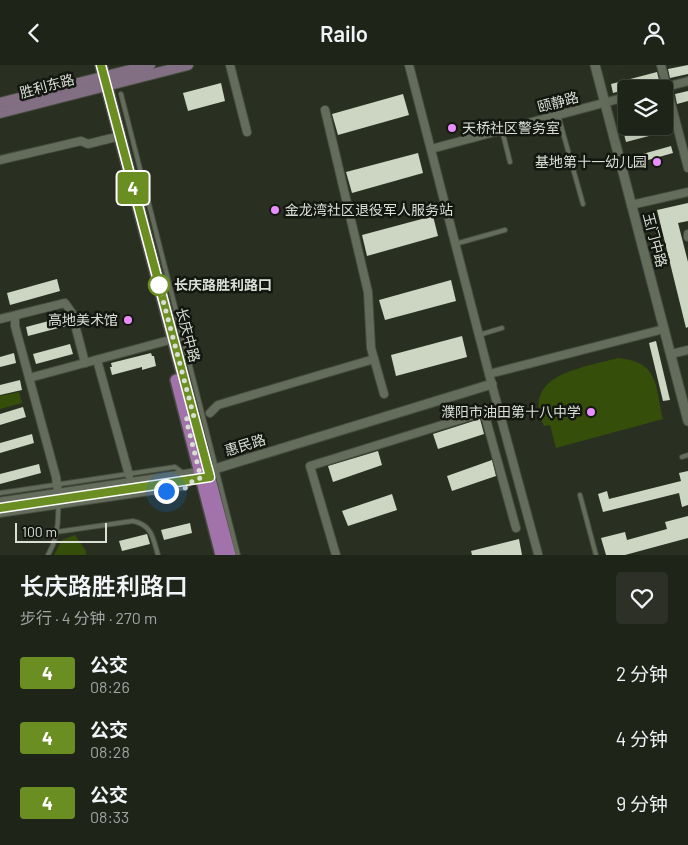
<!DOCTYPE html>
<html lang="zh">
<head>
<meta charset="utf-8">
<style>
  body { margin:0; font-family:Barlow,"Noto Sans SC",sans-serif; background:#2c3026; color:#f1f3f6; height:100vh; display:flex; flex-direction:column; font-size:19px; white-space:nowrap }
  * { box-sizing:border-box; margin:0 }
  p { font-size:16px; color:#a1a4a2 }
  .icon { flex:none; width:28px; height:28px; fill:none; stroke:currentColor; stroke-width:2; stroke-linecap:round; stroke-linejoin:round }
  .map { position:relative; height:490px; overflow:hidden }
  .details { display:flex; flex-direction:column; background:#1f2419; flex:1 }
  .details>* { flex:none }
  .badge { padding:0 10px; border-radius:4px; font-size:18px; line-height:32px }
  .fabs { position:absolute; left:618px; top:15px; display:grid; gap:10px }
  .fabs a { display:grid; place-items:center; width:55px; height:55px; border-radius:5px; background:#1f2419; box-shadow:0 5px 20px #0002,0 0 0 1px #3c4138; font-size:25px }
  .scale { position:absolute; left:15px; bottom:12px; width:92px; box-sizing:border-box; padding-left:5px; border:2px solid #dadfd5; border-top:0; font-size:14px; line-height:18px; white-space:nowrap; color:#dadfd5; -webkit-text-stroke:4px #131710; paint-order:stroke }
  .you { position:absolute; width:25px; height:25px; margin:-12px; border:4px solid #fff; border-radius:50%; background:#1a73e8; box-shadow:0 0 0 8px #1a73e833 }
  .map>.badge { position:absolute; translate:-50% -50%; box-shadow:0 0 0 2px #fff }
  .round { display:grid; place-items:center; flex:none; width:52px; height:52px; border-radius:5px; background:#2c3026 }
  .headline { display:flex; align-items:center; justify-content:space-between; height:85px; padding:0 20px }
  h1 { font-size:24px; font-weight:600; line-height:38px }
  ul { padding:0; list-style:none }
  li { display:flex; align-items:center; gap:15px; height:65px; padding:0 20px }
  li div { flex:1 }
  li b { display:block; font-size:19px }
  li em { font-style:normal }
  li .badge { min-width:55px; font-weight:700; text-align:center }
  header { display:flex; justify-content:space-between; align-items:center; height:65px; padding:0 20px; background:#1f2419; font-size:22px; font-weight:600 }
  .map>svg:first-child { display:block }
  .green { fill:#354e0a }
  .building { fill:#ccd6c3 }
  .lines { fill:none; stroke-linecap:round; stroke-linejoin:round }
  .service-casing { stroke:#464c3f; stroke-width:6 }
  .minor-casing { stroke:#464c3f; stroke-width:10 }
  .tertiary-casing { stroke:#464c3f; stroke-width:11 }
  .secondary-casing { stroke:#464c3f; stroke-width:12 }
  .primary-casing { stroke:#464c3f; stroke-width:14 }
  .service { stroke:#646c5b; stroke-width:4 }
  .minor { stroke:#646c5b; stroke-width:8 }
  .tertiary { stroke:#646c5b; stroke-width:9 }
  .secondary { stroke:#836f83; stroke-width:10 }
  .primary { stroke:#a272ab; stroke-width:11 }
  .line-casing { stroke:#fff; stroke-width:11 }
  .line { stroke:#6b8e23; stroke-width:8 }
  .walk { stroke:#dadfd5; stroke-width:5; stroke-dasharray:0 9 }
  .poi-dot { fill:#e98eff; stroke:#131710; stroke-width:2 }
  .stop-dot { fill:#fff; stroke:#6b8e23; stroke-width:2.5 }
  .labels { text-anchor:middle; stroke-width:5; stroke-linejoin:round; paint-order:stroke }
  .street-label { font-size:14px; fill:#dadfd5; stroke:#131710 }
  .poi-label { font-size:14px; fill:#dadfd5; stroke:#131710; text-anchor:end }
  .stop-label { font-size:14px; font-weight:bold; fill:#dadfd5; stroke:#131710; text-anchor:start }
</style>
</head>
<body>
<header><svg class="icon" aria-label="back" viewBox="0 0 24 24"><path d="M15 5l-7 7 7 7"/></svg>Railo<svg class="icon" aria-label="person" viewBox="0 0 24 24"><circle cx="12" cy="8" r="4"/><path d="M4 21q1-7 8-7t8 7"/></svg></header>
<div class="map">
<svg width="688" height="490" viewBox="0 0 688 490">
  <rect width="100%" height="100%" fill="#293021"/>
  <g class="green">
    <path d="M618 293C660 297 655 321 663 354L556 383 550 360 544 361C520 309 583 303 618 293Z"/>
    <polygon points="19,327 22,338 0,344 0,331"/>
    <polygon points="75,470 86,486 86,490 54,490 62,475"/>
  </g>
  <g class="building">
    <polygon points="688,0 688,9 670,13 668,4"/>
    <polygon points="657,7 659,15 613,28 611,19"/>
    <polygon points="221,18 225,36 188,46 183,28"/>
    <polygon points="688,26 688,36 677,39 675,29"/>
    <polygon points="403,29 409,50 338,70 332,49"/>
    <polygon points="670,57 672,65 626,77 624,69 652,61 664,61 664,58"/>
    <polygon points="671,81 673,88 634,99 632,92"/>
    <polygon points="418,88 423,108 352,128 346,107"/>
    <polygon points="688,138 688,156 678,158 688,197 688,262 686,263 657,145"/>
    <polygon points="433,151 438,171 367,191 362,170"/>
    <polygon points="57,214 60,226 10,240 7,228"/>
    <polygon points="451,215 456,236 385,255 379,235"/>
    <polygon points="64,252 66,261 28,271 26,262"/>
    <polygon points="462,271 467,292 396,311 391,290"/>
    <polygon points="656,276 670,335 663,336 649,278"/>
    <polygon points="70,279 73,289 36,299 33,289"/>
    <polygon points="14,288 16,298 0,302 0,292"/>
    <polygon points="151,288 152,291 154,291 156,301 142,305 142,302 112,310 110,302 112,302 111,298"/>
    <polygon points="20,315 22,325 0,330 0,320"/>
    <polygon points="23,342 26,352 0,360 0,349"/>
    <polygon points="480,354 484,369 438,384 433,369"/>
    <polygon points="32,369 34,378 0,388 0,378"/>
    <polygon points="378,386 382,400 333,417 328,401"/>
    <polygon points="492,395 496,411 452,426 447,411"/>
    <polygon points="39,399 41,408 0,419 0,409"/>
    <polygon points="688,406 688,440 682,442 679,428 603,447 598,429 607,426 609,434 681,416 679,408"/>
    <polygon points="392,429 397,445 348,461 342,446"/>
    <polygon points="688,451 688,473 625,490 606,490 601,473 625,467 627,475 667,464 665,457"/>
    <polygon points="190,458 192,468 164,475 161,465"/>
    <polygon points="147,469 150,479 122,486 119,476"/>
    <polygon points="519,474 522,490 472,490 471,486"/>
  </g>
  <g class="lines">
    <g class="service-casing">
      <g id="service">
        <polyline points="121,29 238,490"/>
        <polyline points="558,50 583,139"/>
        <polyline points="502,65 510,97"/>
        <polyline points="455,179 505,165"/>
        <polyline points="479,270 502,263"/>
        <polyline points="682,392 688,390"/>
        <polyline points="0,428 175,402 183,408"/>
        <polyline points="580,430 596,490"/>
        <polyline points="0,450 184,423 193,416"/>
        <path d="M56 467 133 456C152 460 153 473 158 490"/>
        <path d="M48 490C57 475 59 457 58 439"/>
      </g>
    </g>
    <g class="minor-casing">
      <g id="minor">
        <polyline points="230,0 247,67"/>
        <polyline points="409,0 489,309 538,489"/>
        <polyline points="661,0 688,103"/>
        <polyline points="658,24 688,16"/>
        <polyline points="325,45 368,227 371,283 384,329"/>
        <polyline points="431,84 626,32"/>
        <polyline points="0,95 81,76 88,79 112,73"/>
        <polyline points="631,140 688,127"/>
        <polyline points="688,169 688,172"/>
        <polyline points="18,250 15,252 15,261 56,412 58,428"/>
        <polyline points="0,254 65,238 72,248 85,298"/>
        <polyline points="671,289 688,285"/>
        <polyline points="97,295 129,410"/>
        <polyline points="489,309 664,264"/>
        <polyline points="29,313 166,276"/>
        <polyline points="210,348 218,340 374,294"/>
        <polyline points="336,490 310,401 484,347 516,463"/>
      </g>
    </g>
    <g class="tertiary-casing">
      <g id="tertiary">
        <polyline points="595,0 688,356"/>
        <polyline points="0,437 208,406 492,319"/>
        <polyline points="0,443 207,412"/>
      </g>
    </g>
    <g class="secondary-casing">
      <g id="secondary">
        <polyline points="0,38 150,0"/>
        <polyline points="0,48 188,0"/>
      </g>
    </g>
    <g class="primary-casing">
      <g id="primary">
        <polyline points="101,0 230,490"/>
        <polyline points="176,315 221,490"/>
      </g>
    </g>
    <use href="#service" class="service"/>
    <use href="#minor" class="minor"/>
    <use href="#tertiary" class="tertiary"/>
    <use href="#secondary" class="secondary"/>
    <use href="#primary" class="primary"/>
  </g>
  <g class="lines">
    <g class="line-casing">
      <polyline id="line" points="0,443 210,412 101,0"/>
    </g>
    <use href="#line" class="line"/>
    <polyline class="walk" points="159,220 194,352 186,354 201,413 195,414 184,424 166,426"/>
  </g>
  <g class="poi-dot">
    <circle cx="452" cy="63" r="5"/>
    <circle cx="657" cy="97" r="5"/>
    <circle cx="275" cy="145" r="5"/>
    <circle cx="128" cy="255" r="5"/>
    <circle cx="591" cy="347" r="5"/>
  </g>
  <circle class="stop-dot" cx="159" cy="220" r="10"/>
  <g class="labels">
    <g class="street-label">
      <text transform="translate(47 21) rotate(-15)" y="5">胜利东路</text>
      <text transform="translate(558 37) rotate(-15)" y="5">颐静路</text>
      <text transform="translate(655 175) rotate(75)" y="5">玉门中路</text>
      <text transform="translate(188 270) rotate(75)" y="5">长庆中路</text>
      <text transform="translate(245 380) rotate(-17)" y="5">惠民路</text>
    </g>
    <g class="poi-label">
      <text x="462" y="68" text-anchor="start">天桥社区警务室</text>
      <text x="647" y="102">基地第十一幼儿园</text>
      <text x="285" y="150" text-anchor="start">金龙湾社区退役军人服务站</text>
      <text x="118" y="260">高地美术馆</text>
      <text x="581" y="352">濮阳市油田第十八中学</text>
    </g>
    <g class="stop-label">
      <text x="174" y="225">长庆路胜利路口</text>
    </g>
  </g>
</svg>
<div class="fabs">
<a><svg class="icon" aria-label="layers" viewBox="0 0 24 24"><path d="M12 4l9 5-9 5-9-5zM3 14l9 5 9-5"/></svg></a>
</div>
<div class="scale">100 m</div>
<div class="you" style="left:166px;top:426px"></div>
<b class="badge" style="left:133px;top:123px;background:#6b8e23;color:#fff">4</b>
</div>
<section class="details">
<div class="headline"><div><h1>长庆路胜利路口</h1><p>步行 · 4 分钟 · 270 m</p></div><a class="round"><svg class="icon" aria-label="heart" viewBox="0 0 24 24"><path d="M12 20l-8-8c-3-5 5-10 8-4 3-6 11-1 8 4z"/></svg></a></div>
<ul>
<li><span class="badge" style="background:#6b8e23;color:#fff">4</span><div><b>公交</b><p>08:26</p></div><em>2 分钟</em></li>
<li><span class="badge" style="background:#6b8e23;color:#fff">4</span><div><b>公交</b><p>08:28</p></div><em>4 分钟</em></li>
<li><span class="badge" style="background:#6b8e23;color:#fff">4</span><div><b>公交</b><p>08:33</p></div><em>9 分钟</em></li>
</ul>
</section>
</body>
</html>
